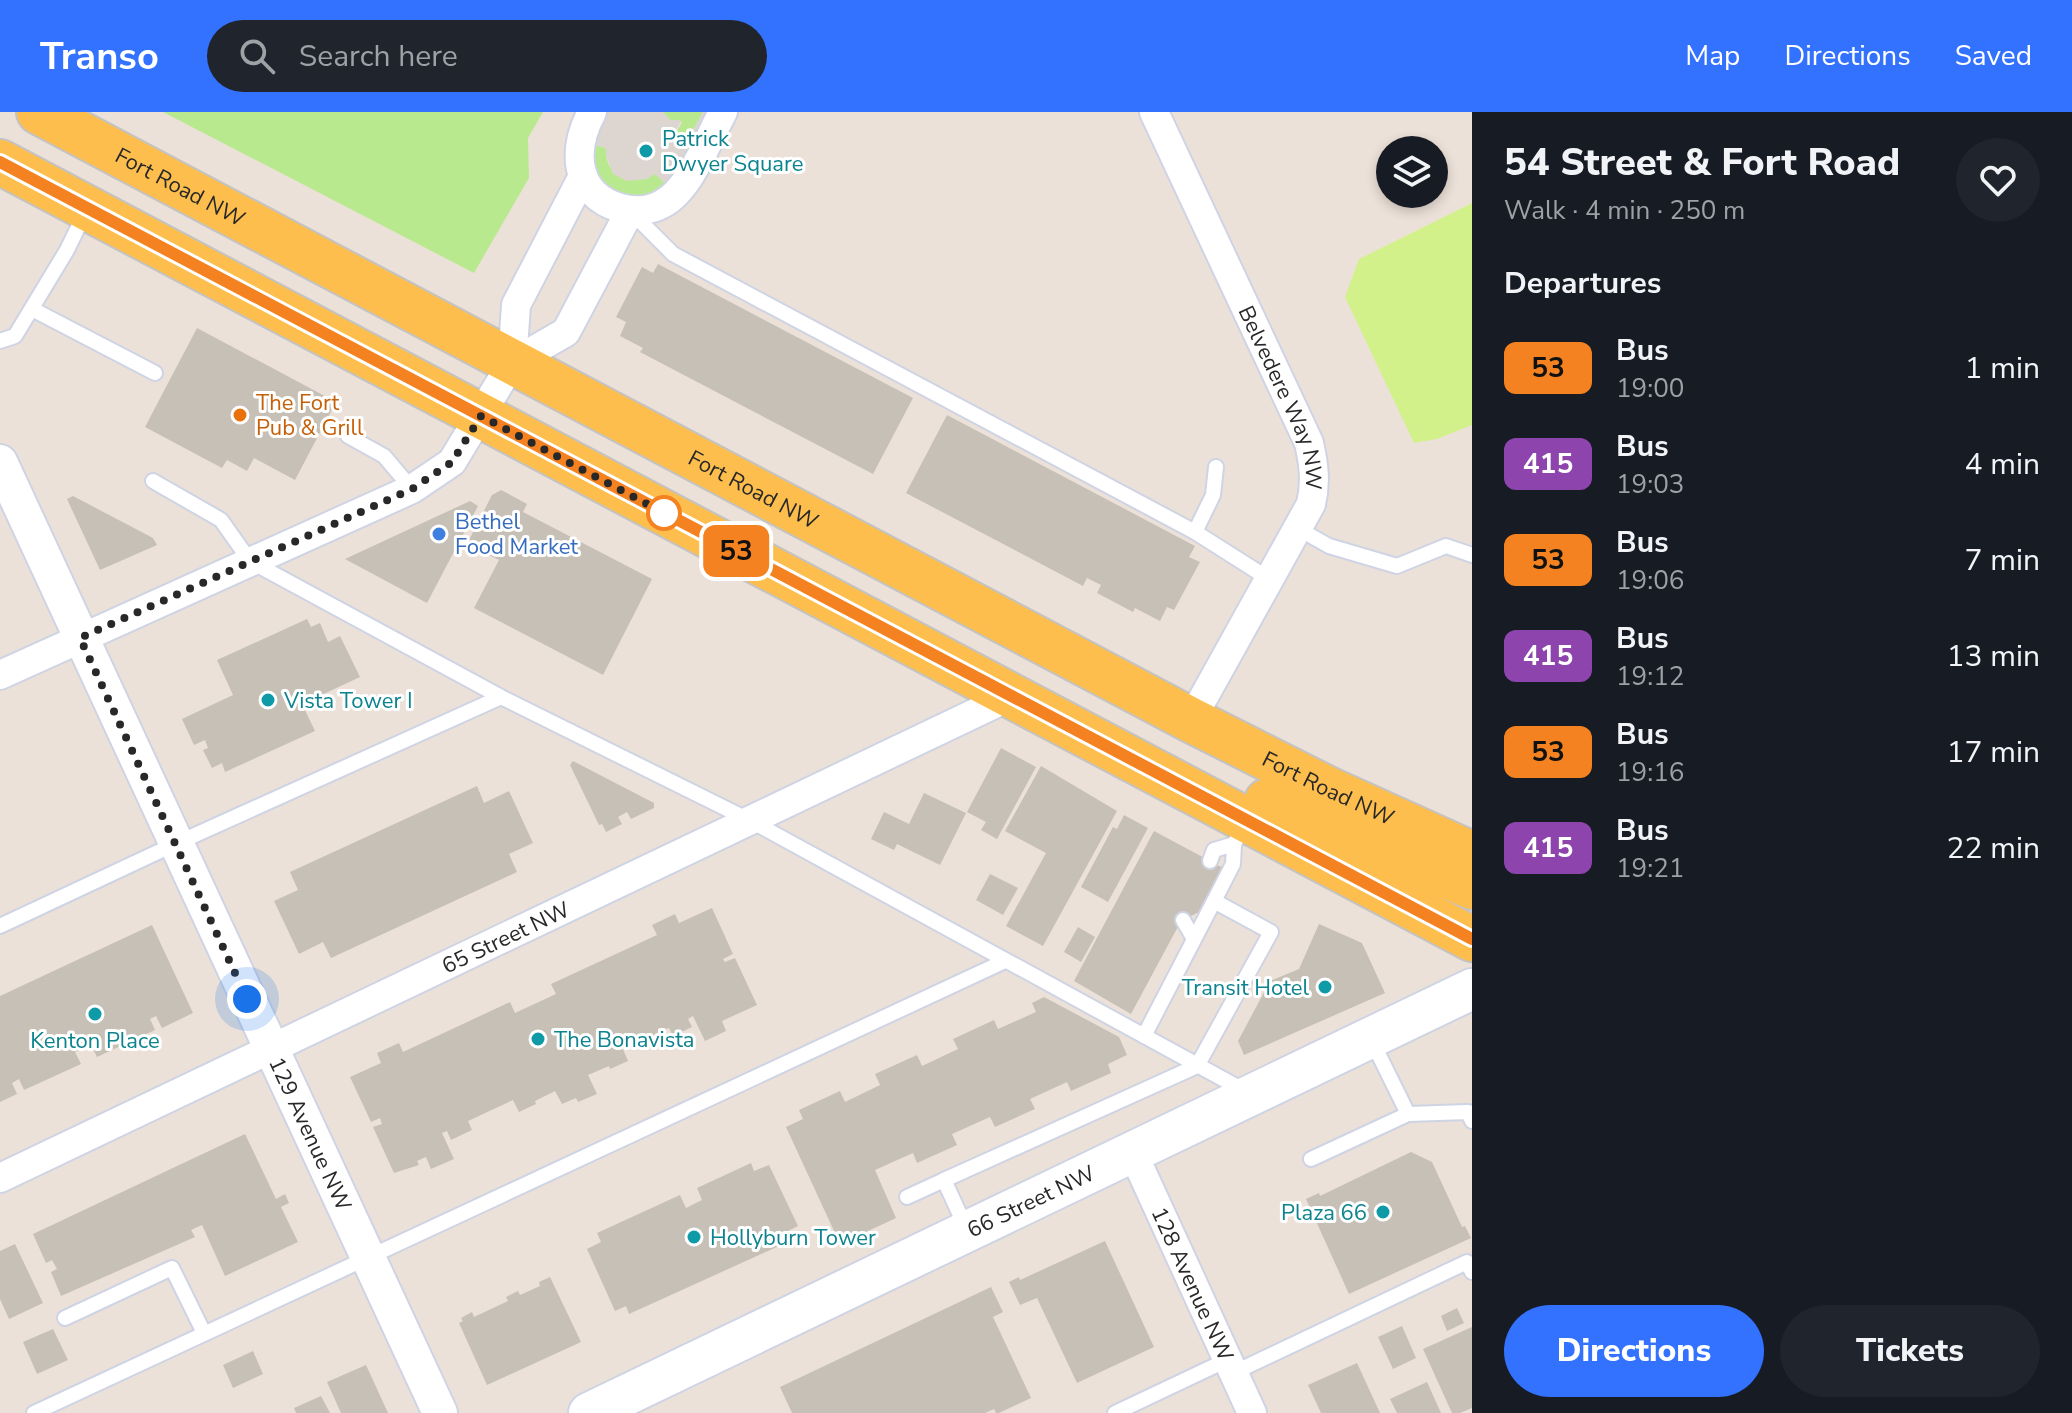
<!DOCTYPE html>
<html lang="en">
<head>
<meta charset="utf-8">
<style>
  body { margin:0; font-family:"Nunito Sans",sans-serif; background:#20242c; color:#f1f3f6; height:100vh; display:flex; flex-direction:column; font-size:30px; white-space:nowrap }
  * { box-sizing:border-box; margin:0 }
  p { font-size:26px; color:#9ea1a6 }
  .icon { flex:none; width:44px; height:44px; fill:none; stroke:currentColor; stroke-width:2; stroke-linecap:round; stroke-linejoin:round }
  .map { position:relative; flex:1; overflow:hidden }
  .drawer { display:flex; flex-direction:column; background:#171b24; width:600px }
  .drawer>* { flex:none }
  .badge { padding:0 16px; border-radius:12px; font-size:28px; line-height:52px }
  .fabs { position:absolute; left:1376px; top:24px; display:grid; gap:16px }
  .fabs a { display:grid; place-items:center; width:72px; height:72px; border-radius:50%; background:#171b24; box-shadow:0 4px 12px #0003; font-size:40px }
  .you { position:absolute; width:40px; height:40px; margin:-20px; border:6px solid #fff; border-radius:50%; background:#1a73e8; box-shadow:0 0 0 12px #1a73e833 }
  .map>.badge { position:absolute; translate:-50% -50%; box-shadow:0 0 0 4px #fff }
  h2 { padding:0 32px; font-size:30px; line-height:72px }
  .round { display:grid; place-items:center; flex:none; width:84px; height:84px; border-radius:42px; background:#20242c }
  .summary { display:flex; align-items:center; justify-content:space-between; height:136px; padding:0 32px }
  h1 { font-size:38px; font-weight:800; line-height:60px }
  .primary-button { display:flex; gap:16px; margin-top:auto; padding:16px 32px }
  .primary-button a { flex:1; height:92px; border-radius:48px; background:#3372ff; color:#fff; font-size:32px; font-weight:800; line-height:92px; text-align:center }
  .primary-button a+a { background:#20242c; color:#f1f3f6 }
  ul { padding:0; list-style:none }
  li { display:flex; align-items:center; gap:24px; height:96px; padding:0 32px }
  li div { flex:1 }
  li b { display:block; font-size:30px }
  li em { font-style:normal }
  li .badge { min-width:88px; font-weight:700; text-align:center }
  header { display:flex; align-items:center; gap:48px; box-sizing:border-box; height:112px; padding:0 40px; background:#3372ff; color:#fff }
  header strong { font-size:38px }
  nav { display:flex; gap:44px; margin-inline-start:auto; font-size:28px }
  .search { width:560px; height:72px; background:#20242c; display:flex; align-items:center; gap:20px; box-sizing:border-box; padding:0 28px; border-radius:44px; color:#9ea1a6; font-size:30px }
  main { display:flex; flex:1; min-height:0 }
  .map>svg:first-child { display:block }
  .green { fill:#b9e98f }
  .pitch { fill:#d2f18a }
  .plaza { fill:#dcd5d0 }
  .building { fill:#c6c0b7 }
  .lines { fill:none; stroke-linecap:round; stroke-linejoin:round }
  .service-casing { stroke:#ced4e3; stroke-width:18 }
  .minor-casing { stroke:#ced4e3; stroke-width:32 }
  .tertiary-casing { stroke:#ced4e3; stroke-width:38 }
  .secondary-casing { stroke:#ced4e3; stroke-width:44 }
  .primary-casing { stroke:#c3c3c3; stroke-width:48 }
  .service { stroke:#fff; stroke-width:14 }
  .minor { stroke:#fff; stroke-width:28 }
  .tertiary { stroke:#fff; stroke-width:34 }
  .secondary { stroke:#fff; stroke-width:40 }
  .primary { stroke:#fdbe4d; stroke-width:44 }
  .line-casing { stroke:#fff; stroke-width:18 }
  .line { stroke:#f58220; stroke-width:12 }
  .walk { stroke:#282828; stroke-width:8; stroke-dasharray:0 14.4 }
  .culture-dot { fill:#0f9aa8; stroke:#fff; stroke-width:3 }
  .food-dot { fill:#e8710a; stroke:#fff; stroke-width:3 }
  .stop-dot { fill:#fff; stroke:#f58220; stroke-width:4 }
  .shop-dot { fill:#3f7fe0; stroke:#fff; stroke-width:3 }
  .labels { text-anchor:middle; stroke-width:6; stroke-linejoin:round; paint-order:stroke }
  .culture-label { font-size:22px; fill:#0d838f; stroke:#fff; text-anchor:start }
  .street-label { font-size:22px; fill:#282828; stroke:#fff }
  .food-label { font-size:22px; fill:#c56008; stroke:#fff; text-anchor:start }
  .shop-label { font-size:22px; fill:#366cbe; stroke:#fff; text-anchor:start }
</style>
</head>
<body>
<header>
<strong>Transo</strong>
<div class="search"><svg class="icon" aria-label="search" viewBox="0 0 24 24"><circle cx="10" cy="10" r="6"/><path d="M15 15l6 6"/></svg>Search here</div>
<nav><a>Map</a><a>Directions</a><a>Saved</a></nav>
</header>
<main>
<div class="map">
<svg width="1472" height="1301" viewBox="0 0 1472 1301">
  <rect width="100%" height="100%" fill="#ece1d8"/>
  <g class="green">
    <polygon points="163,0 543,0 528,26 529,66 474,161"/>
    <polygon points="663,0 703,0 685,33 673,27 682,10 670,8"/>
    <path d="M590 32 606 36C604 65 633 75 655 62L668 74 645 87 619 82 603 73 591 56Z"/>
  </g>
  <polygon class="pitch" points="1472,91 1472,313 1437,327 1414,331 1345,185 1359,147"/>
  <polygon class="plaza" points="605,0 663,0 670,8 681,8 673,27 685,33 703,0 707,0 668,74 655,62 647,67 627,69 613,62 606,42 606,36 590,32"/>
  <g class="building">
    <polygon points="658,152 913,286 873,362 640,240 643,236 620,224 626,210 616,205 642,155 653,161"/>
    <polygon points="197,216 336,290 295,368 254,346 247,359 227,348 222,356 145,315"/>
    <polygon points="947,303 1195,434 1189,445 1200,450 1174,498 1167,495 1160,509 1135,496 1133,500 1097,481 1101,473 1087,466 1083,474 906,381"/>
    <polygon points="501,378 527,392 523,400 652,467 603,563 474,496 499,448 467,432 492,383"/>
    <polygon points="73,384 153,426 157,433 100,458 67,387"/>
    <polygon points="470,389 478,394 427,491 345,447"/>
    <polygon points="307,507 311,515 320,511 328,530 340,524 360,565 302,592 315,619 225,660 222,651 212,656 203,638 208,636 205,628 194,633 182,607 233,583 217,548"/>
    <polygon points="1001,636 1036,655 997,727 981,718 986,710 967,700"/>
    <polygon points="573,649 654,691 654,696 631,707 627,700 618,705 622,712 606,720 602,712 599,713 570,653"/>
    <polygon points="1041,654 1117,699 1043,834 1006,814 1046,741 1005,719"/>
    <polygon points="477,674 484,691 509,679 533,731 509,742 517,760 331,846 323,830 299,842 274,789 298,778 290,760"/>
    <polygon points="924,681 966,701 940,753 897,732 894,738 871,727 884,700 909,712"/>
    <polygon points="1124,703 1148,716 1108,790 1081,775 1113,715 1117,717"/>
    <polygon points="1154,719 1225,757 1205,797 1181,809 1131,902 1074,869"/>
    <polygon points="990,762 1018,776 1003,803 976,788"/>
    <polygon points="712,796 733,842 723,847 725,850 735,846 757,893 722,909 726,919 705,929 693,904 688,907 692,915 673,924 669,916 623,937 628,949 610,957 609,954 588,963 597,982 578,990 576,986 562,992 555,979 535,989 536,992 519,1000 513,988 468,1009 472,1018 451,1028 447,1019 442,1021 454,1047 431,1057 426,1045 417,1049 419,1053 394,1061 373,1015 382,1012 380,1006 371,1010 350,965 381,951 377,941 399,931 403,940 510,890 515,901 556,882 551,872 657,823 652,813 675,802 679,811"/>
    <polygon points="1319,812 1362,831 1385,881 1244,943 1238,929 1270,869 1299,857"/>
    <polygon points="152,813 193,901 162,916 156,904 150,907 155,918 97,945 91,933 75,940 81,952 24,978 19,967 12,971 17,982 0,990 0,884"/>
    <polygon points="1078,815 1095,825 1081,850 1064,840"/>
    <polygon points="1044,885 1119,925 1127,943 1108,952 1111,961 1071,979 1067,970 1030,987 1035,997 995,1015 990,1005 952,1022 957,1033 917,1051 913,1041 875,1058 896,1106 840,1132 786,1015 803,1007 799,998 840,979 845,990 880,973 875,962 917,943 922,954 958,937 953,927 994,908 998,917 1036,900 1032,891"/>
    <polygon points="245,1022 276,1087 285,1082 289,1091 281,1095 298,1130 225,1164 202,1113 191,1118 195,1125 61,1184 51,1160 57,1157 52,1148 46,1151 33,1122"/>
    <polygon points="1411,1040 1432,1050 1462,1115 1465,1114 1471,1126 1349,1182 1306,1087 1319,1081 1320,1084"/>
    <polygon points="751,1051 754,1059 769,1053 798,1114 786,1120 790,1129 629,1202 626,1194 615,1199 587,1137 601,1130 597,1121 680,1083 686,1096 702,1088 697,1076"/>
    <polygon points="1105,1129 1154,1235 1077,1271 1037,1186 1020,1193 1009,1170 1019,1165 1020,1168"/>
    <polygon points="15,1132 43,1191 9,1207 0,1187 0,1139"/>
    <polygon points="550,1165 581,1230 487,1273 459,1211 463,1209 461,1206 472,1200 474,1205 508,1189 506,1185 518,1179 520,1183 540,1174 539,1170"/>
    <polygon points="991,1175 1003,1200 993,1205 1031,1286 999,1301 996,1301 994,1297 985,1301 792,1301 780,1275"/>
    <polygon points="1457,1196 1464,1211 1447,1219 1441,1204"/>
    <polygon points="1402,1214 1416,1246 1393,1257 1378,1225"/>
    <polygon points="1472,1215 1472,1296 1460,1301 1452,1301 1423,1237"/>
    <polygon points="53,1217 68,1248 37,1262 23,1230"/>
    <polygon points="253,1239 263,1262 233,1276 223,1253"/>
    <polygon points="1357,1251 1380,1301 1321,1301 1308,1273"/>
    <polygon points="366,1253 388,1301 341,1301 327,1270"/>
    <polygon points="1427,1270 1441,1301 1397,1301 1390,1287"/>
    <polygon points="321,1284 330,1301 296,1301 294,1296"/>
  </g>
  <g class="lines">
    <g class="service-casing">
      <g id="service">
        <polyline points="630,99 673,142 1195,420 1269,467"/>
        <polyline points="32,197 155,261"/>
        <polyline points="0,229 15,224 67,138 86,99"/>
        <polyline points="348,324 384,344 412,377"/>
        <polyline points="153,369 221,408 250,449 501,585 751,709 1245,979"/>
        <polyline points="1297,416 1329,434 1397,454 1446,434 1472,443"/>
        <polyline points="1195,420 1213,383 1216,355"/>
        <polyline points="1210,749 1214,738 1234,732"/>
        <polyline points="1214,789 1233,752 1234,732 1245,713"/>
        <polyline points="1183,808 1194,827"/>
        <polyline points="0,814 175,732 501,585"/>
        <polyline points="1371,927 1408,1002"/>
        <polyline points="1311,1047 1408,1002 1468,1000 1472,1009"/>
        <polyline points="907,1085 944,1068"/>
        <polyline points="967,1118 944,1068 1197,954 1271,820 1214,789 1144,924"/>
        <polyline points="65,1206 172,1156 204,1221"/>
        <polyline points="1233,1261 1467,1150 1472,1160"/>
        <polyline points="34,1301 1005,849"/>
        <polyline points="1115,1301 1227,1248"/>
      </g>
    </g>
    <g class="minor-casing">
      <g id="minor">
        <path d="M592 0C572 37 573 82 620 96 634 100 650 99 662 92 690 78 708 27 723 0"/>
        <path id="s1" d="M1154 0 1309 331C1314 353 1316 371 1311 392L1191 608"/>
        <polyline points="512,251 566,220 630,99"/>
        <polyline points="0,563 412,377 452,350 512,251 516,193 583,64"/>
        <path id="s2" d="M1133 1041 1252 1301"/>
        <path id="s3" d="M0 1066 1011 584"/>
      </g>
    </g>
    <g class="tertiary-casing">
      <g id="tertiary">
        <path id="s4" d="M0 350 440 1301"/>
      </g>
    </g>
    <g class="secondary-casing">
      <g id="secondary">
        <path id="s5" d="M589 1301 1472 877"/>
      </g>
    </g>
    <g class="primary-casing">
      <g id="primary">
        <path id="s6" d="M39 0 1191 608 1326 676 1472 742"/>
        <polyline points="0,50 1472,827"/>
        <polyline points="1267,689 1472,775"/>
      </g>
    </g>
    <use href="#service" class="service"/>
    <use href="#minor" class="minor"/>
    <use href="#tertiary" class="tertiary"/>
    <use href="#secondary" class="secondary"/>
    <use href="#primary" class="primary"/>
  </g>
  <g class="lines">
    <g class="line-casing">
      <polyline id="line" points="0,50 1472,827"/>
    </g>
    <use href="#line" class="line"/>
    <polyline class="walk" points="247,887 80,526 412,377 452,350 481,304 664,401"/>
  </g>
  <g class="culture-dot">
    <circle cx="646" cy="39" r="8"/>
    <circle cx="268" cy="588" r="8"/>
    <circle cx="1325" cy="875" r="8"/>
    <circle cx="95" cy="902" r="8"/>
    <circle cx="538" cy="927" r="8"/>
    <circle cx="1383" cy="1100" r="8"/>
    <circle cx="694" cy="1125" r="8"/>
  </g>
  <circle class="food-dot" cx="240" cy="303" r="8"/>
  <circle class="stop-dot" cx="664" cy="401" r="16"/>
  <circle class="shop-dot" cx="439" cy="422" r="8"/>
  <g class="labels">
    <g class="culture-label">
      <text x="662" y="34">Patrick<tspan x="662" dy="25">Dwyer Square</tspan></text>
      <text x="284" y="596">Vista Tower I</text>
      <text x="1309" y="883" text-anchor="end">Transit Hotel</text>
      <text x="554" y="935">The Bonavista</text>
      <text x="95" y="936" text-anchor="middle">Kenton Place</text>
      <text x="1367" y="1108" text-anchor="end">Plaza 66</text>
      <text x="710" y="1133">Hollyburn Tower</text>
    </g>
    <g class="street-label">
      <text dy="8" stroke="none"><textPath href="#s6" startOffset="160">Fort Road NW</textPath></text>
      <text dy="8" stroke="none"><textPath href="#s1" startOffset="314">Belvedere Way NW</textPath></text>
      <text dy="8" stroke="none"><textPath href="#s6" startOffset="808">Fort Road NW</textPath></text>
      <text dy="8" stroke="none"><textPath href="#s6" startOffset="1456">Fort Road NW</textPath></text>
      <text dy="8" stroke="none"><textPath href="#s3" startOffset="560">65 Street NW</textPath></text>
      <text dy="8" stroke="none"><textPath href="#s4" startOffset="740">129 Avenue NW</textPath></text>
      <text dy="8" stroke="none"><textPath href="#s5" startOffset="490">66 Street NW</textPath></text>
      <text dy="8" stroke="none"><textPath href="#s2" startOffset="144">128 Avenue NW</textPath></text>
    </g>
    <g class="food-label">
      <text x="256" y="298">The Fort<tspan x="256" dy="25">Pub &amp; Grill</tspan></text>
    </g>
    <g class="shop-label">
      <text x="455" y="417">Bethel<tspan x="455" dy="25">Food Market</tspan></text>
    </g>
  </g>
</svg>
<div class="fabs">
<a><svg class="icon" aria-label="layers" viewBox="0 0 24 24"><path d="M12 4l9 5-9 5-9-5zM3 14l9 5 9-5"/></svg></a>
</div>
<div class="you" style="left:247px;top:887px"></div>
<b class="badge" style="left:736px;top:439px;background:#f58220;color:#111">53</b>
</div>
<section class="drawer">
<div class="summary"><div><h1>54 Street &amp; Fort Road</h1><p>Walk · 4 min · 250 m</p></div><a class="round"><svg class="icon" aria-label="heart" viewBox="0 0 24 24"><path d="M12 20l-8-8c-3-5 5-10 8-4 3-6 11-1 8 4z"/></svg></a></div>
<h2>Departures</h2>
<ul>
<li><span class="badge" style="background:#f58220;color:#111">53</span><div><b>Bus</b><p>19:00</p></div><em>1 min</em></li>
<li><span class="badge" style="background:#8e44ad;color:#fff">415</span><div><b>Bus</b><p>19:03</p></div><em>4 min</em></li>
<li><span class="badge" style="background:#f58220;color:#111">53</span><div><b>Bus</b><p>19:06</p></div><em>7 min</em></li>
<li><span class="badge" style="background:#8e44ad;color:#fff">415</span><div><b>Bus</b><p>19:12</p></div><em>13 min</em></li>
<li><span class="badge" style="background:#f58220;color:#111">53</span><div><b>Bus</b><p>19:16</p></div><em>17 min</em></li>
<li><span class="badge" style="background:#8e44ad;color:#fff">415</span><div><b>Bus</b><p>19:21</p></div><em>22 min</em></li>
</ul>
<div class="primary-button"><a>Directions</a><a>Tickets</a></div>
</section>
</main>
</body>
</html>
